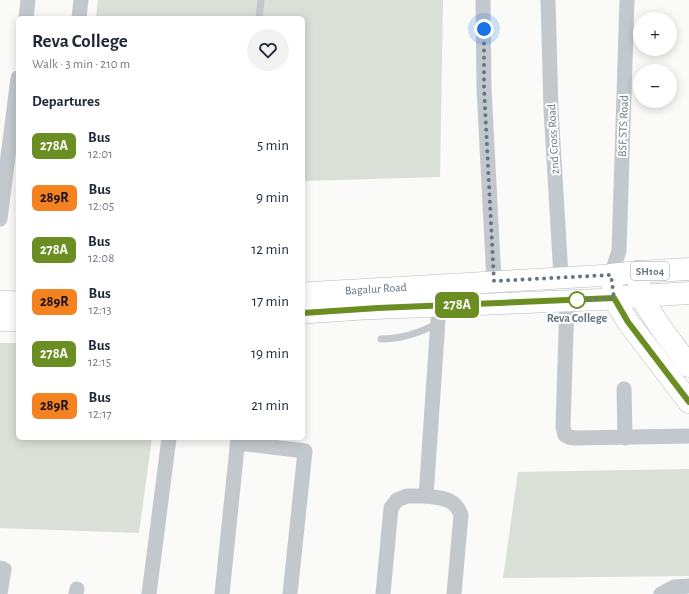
<!DOCTYPE html>
<html lang="en">
<head>
<meta charset="utf-8">
<style>
  body { margin:0; font-family:"Alegreya Sans",sans-serif; background:#f2f2f3; color:#1f2937; height:100vh; display:flex; flex-direction:column; font-size:15px; white-space:nowrap }
  * { box-sizing:border-box; margin:0 }
  p { font-size:13px; color:#747a83 }
  .icon { flex:none; width:22px; height:22px; fill:none; stroke:currentColor; stroke-width:2; stroke-linecap:round; stroke-linejoin:round }
  .map { position:relative; flex:1; overflow:hidden }
  .side { position:absolute; left:16px; top:16px; width:289px; height:424px; display:flex; flex-direction:column; background:#fff; border-radius:6px; box-shadow:0 2px 10px #0003 }
  .side>* { flex:none }
  .badge { padding:0 8px; border-radius:6px; font-size:14px; line-height:26px }
  .controls { position:absolute; left:633px; top:12px; display:grid; gap:8px }
  .controls a { display:grid; place-items:center; width:44px; height:44px; border-radius:50%; background:#fff; box-shadow:0 2px 10px #0003; font-size:20px }
  .you { position:absolute; width:20px; height:20px; margin:-10px; border:3px solid #fff; border-radius:50%; background:#1a73e8; box-shadow:0 0 0 6px #1a73e833 }
  .map>.badge { position:absolute; translate:-50% -50%; box-shadow:0 0 0 2px #fff }
  h2 { padding:0 16px; font-size:15px; line-height:36px }
  .round { display:grid; place-items:center; flex:none; width:42px; height:42px; border-radius:21px; background:#f2f2f3 }
  .headline { display:flex; align-items:center; justify-content:space-between; height:68px; padding:0 16px }
  h1 { font-size:19px; font-weight:600; line-height:30px }
  ul { padding:0; list-style:none }
  li { display:flex; align-items:center; gap:12px; height:52px; padding:0 16px }
  li div { flex:1 }
  li b { display:block; font-size:15px }
  li em { font-style:normal }
  li .badge { min-width:44px; font-weight:700; text-align:center }
  .map>svg:first-child { display:block }
  .green { fill:#dadfd7 }
  .lines { fill:none; stroke-linecap:round; stroke-linejoin:round }
  .secondary-casing { stroke:#b3babf; stroke-width:22 }
  .primary-casing { stroke:#b5babe; stroke-width:23 }
  .service { stroke:#c3c8cc; stroke-width:7 }
  .minor { stroke:#c3c8cc; stroke-width:15 }
  .secondary { stroke:#fff; stroke-width:21 }
  .primary { stroke:#fff; stroke-width:22 }
  .line-casing { stroke:#fff; stroke-width:9 }
  .line { stroke:#6b8e23; stroke-width:6 }
  .walk { stroke:#657683; stroke-width:4; stroke-dasharray:0 7.2 }
  .stop-dot { fill:#fff; stroke:#6b8e23; stroke-width:2 }
  .labels { text-anchor:middle; stroke-width:4; stroke-linejoin:round; paint-order:stroke }
  .shield { fill:#fff; stroke:#939fa8; stroke-width:1 }
  .shield-label { font-size:11px; font-weight:bold; fill:#657683 }
  .street-label { font-size:12px; fill:#657683; stroke:#fff }
  .stop-label { font-size:12px; font-weight:bold; fill:#657683; stroke:#fff }
</style>
</head>
<body>
<div class="map">
<svg width="689" height="594" viewBox="0 0 689 594">
  <rect width="100%" height="100%" fill="#fafaf8"/>
  <g class="green">
    <polygon points="98,0 443,0 440,177 303,181 303,18 96,18"/>
    <polygon points="0,343 18,343 18,438 152,438 139,533 0,528"/>
    <polygon points="689,469 689,576 503,578 518,472"/>
  </g>
  <g class="lines">
    <g class="secondary-casing">
      <g id="secondary">
        <path id="s1" d="M303 293 611 275"/>
        <polyline points="0,301 18,302"/>
        <polyline points="303,313 363,309 614,299"/>
        <polyline points="0,321 18,321"/>
      </g>
    </g>
    <g class="primary-casing">
      <g id="primary">
        <polyline points="689,269 638,272 611,275 614,299 628,322 689,402"/>
        <polyline points="638,272 640,296 661,328 689,366"/>
        <polyline points="627,297 689,293"/>
      </g>
    </g>
    <g class="service">
      <polyline points="259,18 261,0"/>
      <path d="M381 339C402 339 420 333 438 323"/>
    </g>
    <g class="minor">
      <polyline points="483,0 484,88 494,281"/>
      <polyline points="548,0 551,109 561,277"/>
      <polyline points="26,18 28,0"/>
      <polyline points="79,18 81,0"/>
      <polyline points="0,219 18,78"/>
      <polyline points="611,275 619,251 627,0"/>
      <polyline points="567,300 563,427 565,435 569,437 575,438 689,436"/>
      <polyline points="624,389 625,438"/>
      <polyline points="238,443 305,451 290,594"/>
      <path d="M426 496C442 498 455 498 461 515L454 594"/>
      <polyline points="0,568 4,569 0,594"/>
      <polyline points="76,594 77,589"/>
      <polyline points="149,594 169,438"/>
      <polyline points="222,594 238,438"/>
      <polyline points="383,594 391,508 397,500 407,496 426,496 439,306"/>
      <polyline points="661,594 674,587 689,586"/>
    </g>
    <use href="#secondary" class="secondary"/>
    <use href="#primary" class="primary"/>
  </g>
  <g class="lines">
    <g class="line-casing">
      <polyline id="line" points="303,313 378,308 614,298 628,322 689,402"/>
    </g>
    <use href="#line" class="line"/>
    <polyline class="walk" points="484,29 484,88 494,281 611,275 614,298 577,300"/>
  </g>
  <circle class="stop-dot" cx="577" cy="300" r="8"/>
  <g class="labels">
    <rect class="shield" x="631" y="262" width="38" height="18" rx="3"/>
    <g class="shield-label">
      <text x="650" y="275">SH104</text>
    </g>
    <g class="street-label">
      <text transform="translate(623 126) rotate(-88)" y="4">BSF STS Road</text>
      <text transform="translate(553 139) rotate(-93)" y="4">2nd Cross Road</text>
      <text dy="4" stroke="none"><textPath href="#s1" startOffset="73">Bagalur Road</textPath></text>
    </g>
    <g class="stop-label">
      <text x="577" y="322">Reva College</text>
    </g>
  </g>
</svg>
<div class="controls">
<a>+</a>
<a>−</a>
</div>
<div class="you" style="left:484px;top:29px"></div>
<b class="badge" style="left:457px;top:305px;background:#6b8e23;color:#fff">278A</b>
<section class="side">
<div class="headline"><div><h1>Reva College</h1><p>Walk · 3 min · 210 m</p></div><a class="round"><svg class="icon" aria-label="heart" viewBox="0 0 24 24"><path d="M12 20l-8-8c-3-5 5-10 8-4 3-6 11-1 8 4z"/></svg></a></div>
<h2>Departures</h2>
<ul>
<li><span class="badge" style="background:#6b8e23;color:#fff">278A</span><div><b>Bus</b><p>12:01</p></div><em>5 min</em></li>
<li><span class="badge" style="background:#f58220;color:#111">289R</span><div><b>Bus</b><p>12:05</p></div><em>9 min</em></li>
<li><span class="badge" style="background:#6b8e23;color:#fff">278A</span><div><b>Bus</b><p>12:08</p></div><em>12 min</em></li>
<li><span class="badge" style="background:#f58220;color:#111">289R</span><div><b>Bus</b><p>12:13</p></div><em>17 min</em></li>
<li><span class="badge" style="background:#6b8e23;color:#fff">278A</span><div><b>Bus</b><p>12:15</p></div><em>19 min</em></li>
<li><span class="badge" style="background:#f58220;color:#111">289R</span><div><b>Bus</b><p>12:17</p></div><em>21 min</em></li>
</ul>
</section>
</div>
</body>
</html>
